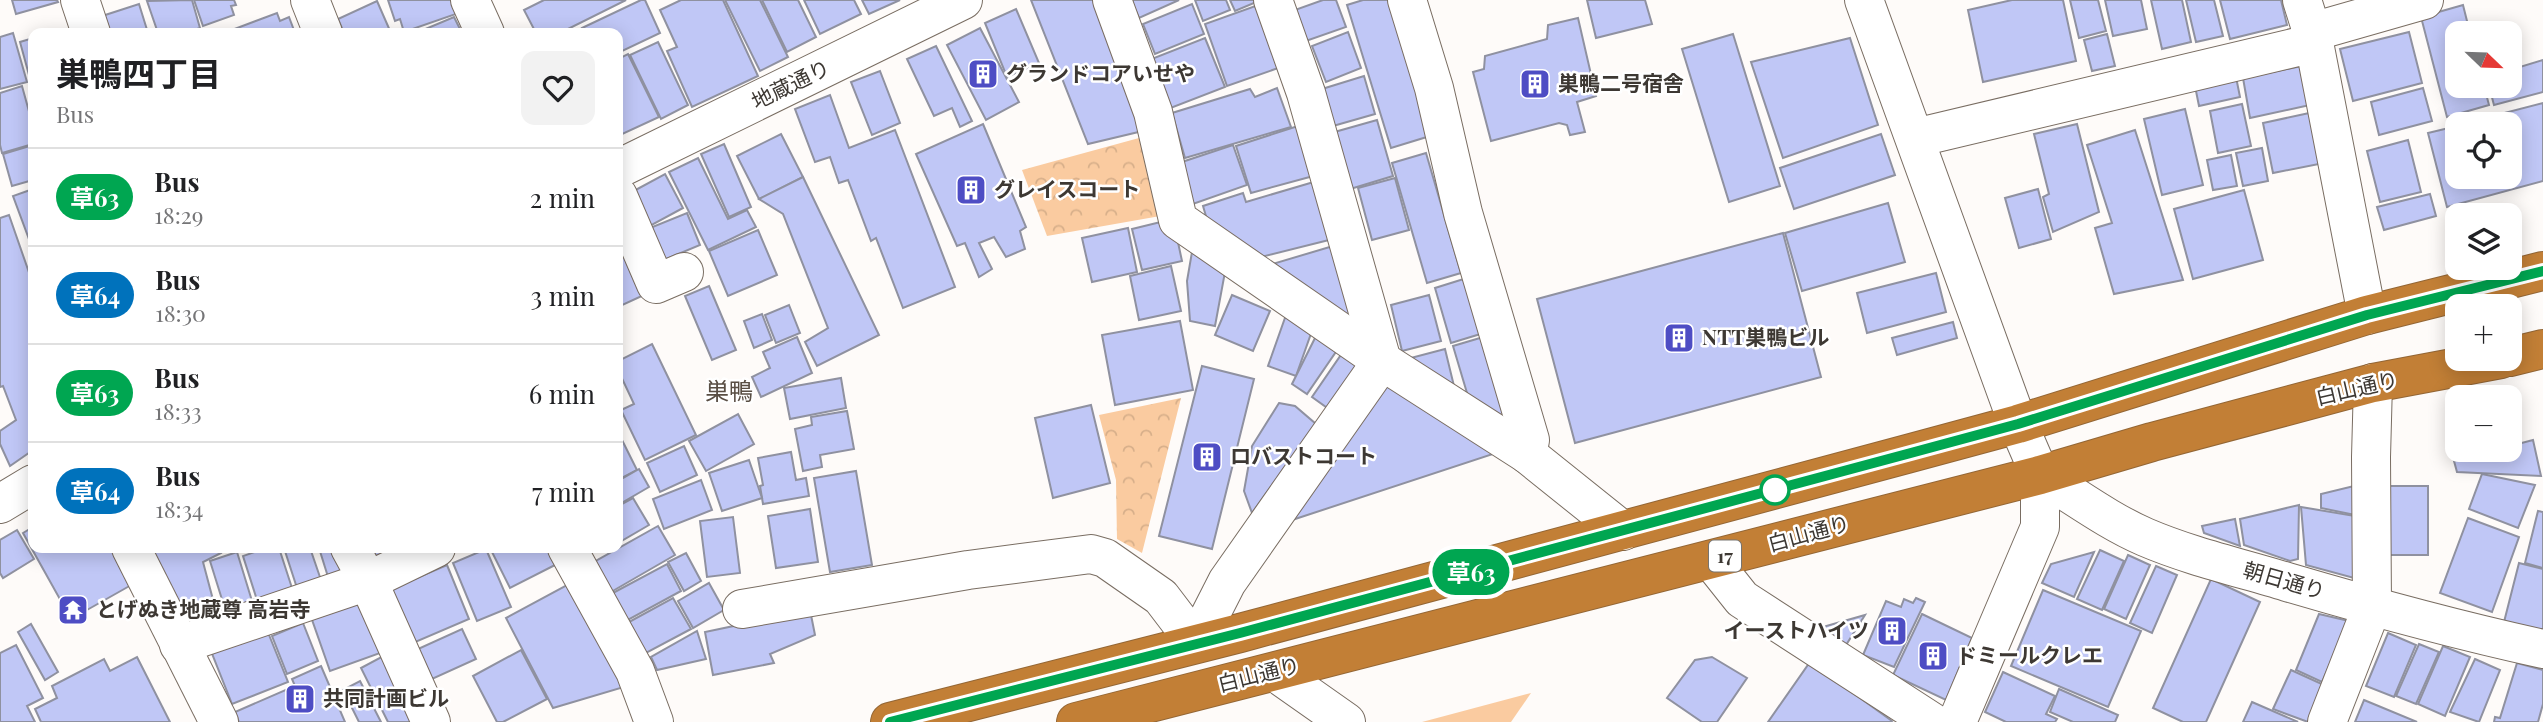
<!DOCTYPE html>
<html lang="en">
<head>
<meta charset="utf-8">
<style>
  body { margin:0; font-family:"Playfair Display","Noto Sans JP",serif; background:#f2f2f2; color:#202124; height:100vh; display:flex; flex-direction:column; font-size:26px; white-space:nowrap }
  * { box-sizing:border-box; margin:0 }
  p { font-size:23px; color:#757577 }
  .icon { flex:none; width:38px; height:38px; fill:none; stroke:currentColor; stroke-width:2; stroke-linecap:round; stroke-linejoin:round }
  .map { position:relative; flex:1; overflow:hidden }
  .details { position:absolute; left:28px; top:28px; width:595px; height:525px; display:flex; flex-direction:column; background:#fff; border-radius:14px; box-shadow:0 4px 18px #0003 }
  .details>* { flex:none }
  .badge { padding:0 14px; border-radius:23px; font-size:24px; line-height:46px }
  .needle { width:46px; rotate:113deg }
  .tools { position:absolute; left:2445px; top:21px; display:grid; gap:14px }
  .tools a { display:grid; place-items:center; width:77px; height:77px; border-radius:14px; background:#fff; box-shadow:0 4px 18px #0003; font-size:35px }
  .map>.badge { position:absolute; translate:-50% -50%; box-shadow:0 0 0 4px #fff }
  .round { display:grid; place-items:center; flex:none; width:74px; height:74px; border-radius:14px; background:#f2f2f2 }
  .summary { display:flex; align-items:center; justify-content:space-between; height:119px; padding:0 28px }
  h1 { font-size:33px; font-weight:700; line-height:52px }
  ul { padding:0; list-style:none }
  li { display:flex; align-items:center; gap:21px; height:98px; padding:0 28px; border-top:2px solid #e0e0e0 }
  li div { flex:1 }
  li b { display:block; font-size:26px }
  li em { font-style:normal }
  li .badge { min-width:77px; font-weight:700; text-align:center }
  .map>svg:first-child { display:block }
  .grass { fill:#facba0 }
  .forest { fill:url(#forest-crowns) }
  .building { fill:#c0c7f6; stroke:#8f91a0; stroke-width:2 }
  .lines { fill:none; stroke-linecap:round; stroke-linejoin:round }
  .minor-casing { stroke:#796d62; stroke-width:40 }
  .highway-casing { stroke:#936635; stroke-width:40 }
  .minor { stroke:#fff; stroke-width:38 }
  .highway { stroke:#c27f36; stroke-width:38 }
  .line-casing { stroke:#fff; stroke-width:16 }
  .line { stroke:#00a651; stroke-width:10 }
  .stop-dot { fill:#fff; stroke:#00a651; stroke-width:3.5 }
  .labels { text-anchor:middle; stroke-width:5; stroke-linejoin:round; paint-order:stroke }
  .shield { fill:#fff; stroke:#777470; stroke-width:2 }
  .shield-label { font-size:19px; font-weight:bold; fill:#3d3833 }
  .poi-label { font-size:21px; font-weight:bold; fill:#3d3833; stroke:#fff; text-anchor:start }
  .street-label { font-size:21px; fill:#3d3833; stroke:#fff }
  .quarter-label { font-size:24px; fill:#594e44; stroke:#fff }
</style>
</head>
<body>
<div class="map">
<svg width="2543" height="722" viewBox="0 0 2543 722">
  <defs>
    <pattern id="forest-crowns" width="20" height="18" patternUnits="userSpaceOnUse" patternTransform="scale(1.75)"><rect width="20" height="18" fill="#facba0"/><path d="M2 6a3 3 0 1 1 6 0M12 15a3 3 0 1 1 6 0" fill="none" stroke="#d7af8a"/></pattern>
  </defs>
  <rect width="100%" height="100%" fill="#fefbf9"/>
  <polygon class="grass" points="1531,693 1511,722 1422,722"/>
  <g class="forest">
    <polygon points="1150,135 1166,215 1047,236 1022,170"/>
    <polygon points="1181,398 1142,553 1117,539 1116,480 1099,415"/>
  </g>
  <g class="building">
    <polygon points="12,0 57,0 58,2 16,14"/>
    <polygon points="192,0 200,28 185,33 158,33 147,1"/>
    <polygon points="194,0 234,0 236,5 231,6 234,15 203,26"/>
    <polygon points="388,0 451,0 456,14 404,32 400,19 395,21"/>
    <polygon points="544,0 626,0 560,33 536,33 524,10"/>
    <polygon points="641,0 645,0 660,33 618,53 618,33 585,33 582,28"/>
    <polygon points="681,0 723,0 758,76 692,107 667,51 677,47 660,10"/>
    <polygon points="725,0 760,0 788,57 760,71"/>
    <polygon points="762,0 798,0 816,37 787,52"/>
    <polygon points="804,0 854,0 861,14 820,34"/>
    <polygon points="862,0 900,0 869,14"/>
    <polygon points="1031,0 1110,0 1147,130 1088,144"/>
    <polygon points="1131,0 1179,0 1139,18"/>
    <polygon points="1195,0 1226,0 1230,10 1203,21"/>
    <polygon points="1230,0 1261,0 1235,11"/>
    <polygon points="1323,0 1336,0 1346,27 1303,42 1292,11"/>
    <polygon points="1363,0 1389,0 1430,136 1391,148 1347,5"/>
    <polygon points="1587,0 1645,0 1652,24 1596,38"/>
    <polygon points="2012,0 2063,0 2076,61 1983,82 1968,10"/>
    <polygon points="2070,0 2098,0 2106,31 2079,38"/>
    <polygon points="2105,0 2141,0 2147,29 2113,36"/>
    <polygon points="2151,0 2182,0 2191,42 2162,49"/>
    <polygon points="2186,0 2214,0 2223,36 2196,42"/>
    <polygon points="2220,0 2281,0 2287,25 2230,39"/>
    <polygon points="377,1 391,33 344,33 338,19"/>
    <polygon points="139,4 148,33 101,33 96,18"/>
    <polygon points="1192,4 1204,34 1155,54 1143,24"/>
    <polygon points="1261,4 1284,66 1227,86 1205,24"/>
    <polygon points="2463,5 2470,33 2457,33 2457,86 2484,86 2489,105 2447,117 2421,17"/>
    <polygon points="1016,9 1039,63 1007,77 985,23"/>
    <polygon points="277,13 280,21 289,17 295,33 224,33"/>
    <polygon points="454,17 462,33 416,33"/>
    <polygon points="1578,18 1596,96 1577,102 1585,132 1570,135 1567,125 1559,123 1491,141 1473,72 1484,69 1485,56 1547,39 1548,25"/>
    <polygon points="980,28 1019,102 986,120 947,45"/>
    <polygon points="1348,32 1361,68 1326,82 1312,46"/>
    <polygon points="2409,32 2422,83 2353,101 2340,49"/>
    <polygon points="13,33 27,82 0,89 0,37"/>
    <polygon points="1733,34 1780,186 1729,202 1682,49"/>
    <polygon points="2107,34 2115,66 2092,71 2084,40"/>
    <polygon points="33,38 33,86 32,86 20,42"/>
    <polygon points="1205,38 1225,87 1168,109 1149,60"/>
    <polygon points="1850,38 1878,125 1783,158 1751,62"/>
    <polygon points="658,42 688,105 661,119 630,55"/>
    <polygon points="936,46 972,121 960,127 952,108 934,116 907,59"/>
    <polygon points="628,54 659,117 618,136 618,59"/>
    <polygon points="2543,60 2543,92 2494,105 2489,86 2510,86 2510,70"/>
    <polygon points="2302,66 2310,105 2250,118 2243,78"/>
    <polygon points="880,71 900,123 872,135 851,82"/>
    <polygon points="1364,76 1375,114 1333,126 1322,89"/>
    <polygon points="2236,77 2240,97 2199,106 2195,86"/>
    <polygon points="22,86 33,126 33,144 2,153 0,145 0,93"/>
    <polygon points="1277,88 1291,127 1185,158 1172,113 1250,89 1255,97"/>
    <polygon points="2423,88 2432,121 2379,135 2371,102"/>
    <polygon points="830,95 849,148 895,130 955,287 903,308 876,238 871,241 848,180 839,183 830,157 815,162 795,109"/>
    <polygon points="2543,103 2543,181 2447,207 2428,133 2457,126 2457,177 2510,177 2510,124 2462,124"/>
    <polygon points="2242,104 2251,146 2218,153 2210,111"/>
    <polygon points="2185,109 2203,185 2162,195 2144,119"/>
    <polygon points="2314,112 2324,163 2273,173 2263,123"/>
    <polygon points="1377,120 1393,176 1347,190 1331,133"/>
    <polygon points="983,124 1026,227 1020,231 1025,249 1006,257 994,237 979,243 992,269 979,277 965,243 957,246 916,154"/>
    <polygon points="2077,124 2099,212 2053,232 2043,197 2049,194 2034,134"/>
    <polygon points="1301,125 1317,175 1251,193 1236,146"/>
    <polygon points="2135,130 2183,280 2114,294 2095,228 2112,223 2087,145"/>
    <polygon points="781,134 803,177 759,199 737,156"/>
    <polygon points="1881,134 1895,175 1794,209 1780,168"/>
    <polygon points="2408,140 2421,192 2380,202 2367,151"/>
    <polygon points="724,144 751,207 729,217 701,154"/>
    <polygon points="33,145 33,180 12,186 3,154"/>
    <polygon points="1233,145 1247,185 1190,205 1176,164"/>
    <polygon points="2262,148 2268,181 2243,186 2236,153"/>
    <polygon points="1426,153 1461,273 1427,283 1392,163"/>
    <polygon points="2231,155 2237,186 2213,190 2207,160"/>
    <polygon points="698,158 728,219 747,210 756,227 708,250 669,172"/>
    <polygon points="665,174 683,208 648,227 630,193"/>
    <polygon points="803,177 879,335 817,366 805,342 828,328 783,214 759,199"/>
    <polygon points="1395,178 1409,230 1372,240 1358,188"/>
    <polygon points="1317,181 1333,239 1261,257 1208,223 1203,206 1243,193 1246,202"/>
    <polygon points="33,189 33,250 13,196"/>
    <polygon points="2038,189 2051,239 2019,248 2005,198"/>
    <polygon points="2244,190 2263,260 2193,279 2174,209"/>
    <polygon points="2430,194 2436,216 2384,230 2377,207"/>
    <polygon points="1888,203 1905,262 1802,291 1785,233"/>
    <polygon points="687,213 700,245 659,262 645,230"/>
    <polygon points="9,215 33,284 33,450 10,466 0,444 0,431 16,420 3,386 0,387 0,218"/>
    <polygon points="1173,219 1182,261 1142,270 1132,229"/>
    <polygon points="1128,228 1137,272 1092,282 1082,238"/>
    <polygon points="758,230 777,275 728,296 709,251"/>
    <polygon points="1783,233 1821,377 1575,443 1537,299"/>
    <polygon points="618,240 644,295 618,307"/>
    <polygon points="1333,246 1358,319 1344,319 1266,266"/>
    <polygon points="1192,252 1225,272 1215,326 1190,321 1187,281"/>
    <polygon points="1171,266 1181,311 1139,320 1130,276"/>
    <polygon points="1936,273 1946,312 1867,333 1857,293"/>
    <polygon points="1470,277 1487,332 1451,343 1435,288"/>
    <polygon points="709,286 736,350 712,360 685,296"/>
    <polygon points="1232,295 1270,311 1253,351 1215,335"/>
    <polygon points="1429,295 1441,341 1402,351 1391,305"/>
    <polygon points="789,305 800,333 776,343 765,315"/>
    <polygon points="762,314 772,340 754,348 744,321"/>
    <polygon points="1286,315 1314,325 1296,376 1268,366"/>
    <polygon points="1180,321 1193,390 1115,405 1102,335"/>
    <polygon points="1953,322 1957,338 1897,355 1892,338"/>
    <polygon points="1320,328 1342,343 1307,394 1292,384"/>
    <polygon points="1490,335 1513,412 1496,417 1470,403 1453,346"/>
    <polygon points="797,337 812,373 761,397 752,377 770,368 763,352"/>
    <polygon points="652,344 696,435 645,460 621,410 634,404 618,370 618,361"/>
    <polygon points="1345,349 1366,364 1333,412 1312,397"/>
    <polygon points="1445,349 1454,386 1403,360"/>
    <polygon points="1202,366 1254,379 1212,549 1159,536"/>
    <polygon points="841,378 846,408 790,419 784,388"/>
    <polygon points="1389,381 1493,454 1286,522"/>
    <polygon points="1279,403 1295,406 1316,424 1252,513 1244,491 1252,446"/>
    <polygon points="1091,405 1110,483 1053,498 1035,418"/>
    <polygon points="847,411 854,449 820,455 822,467 803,471 795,429 812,425 811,417"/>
    <polygon points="738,414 754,444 706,471 689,441"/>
    <polygon points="622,440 637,470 618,480 618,442"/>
    <polygon points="2533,440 2541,476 2457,472 2454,461 2497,450 2510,450 2510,446"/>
    <polygon points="684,446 697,475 660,492 647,463"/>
    <polygon points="791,452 796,480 806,478 809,496 763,504 760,486 763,485 758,458"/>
    <polygon points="749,460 762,498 722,511 709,473"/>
    <polygon points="639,469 649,487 618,505 618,481"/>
    <polygon points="856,471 872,565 830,572 814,478"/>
    <polygon points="2482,474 2535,485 2518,528 2469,509"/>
    <polygon points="701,480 712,510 664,529 653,499"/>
    <polygon points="2354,486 2355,515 2321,508 2321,494"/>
    <rect x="2385" y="486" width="43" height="69"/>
    <polygon points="633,498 649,525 618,543 618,506"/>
    <polygon points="2299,505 2298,559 2290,561 2244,545 2240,519"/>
    <polygon points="2301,507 2355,516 2354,578 2306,565"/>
    <polygon points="810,509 818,562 776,568 768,516"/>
    <polygon points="2538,511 2543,512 2543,568 2525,563"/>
    <polygon points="733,517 740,573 707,577 700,521"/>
    <polygon points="2468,518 2519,537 2492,612 2440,593"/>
    <polygon points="2235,519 2240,546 2204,533 2202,526"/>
    <polygon points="658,526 675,555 611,592 594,562"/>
    <polygon points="33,527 33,548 112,548 133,584 71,619 23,533"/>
    <polygon points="17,530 34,559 3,578 0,573 0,540"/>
    <polygon points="151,548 218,548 221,553 203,562 216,611 187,623"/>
    <polygon points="266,548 279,548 292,588 257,600 243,556"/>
    <polygon points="284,548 310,548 321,580 297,588"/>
    <polygon points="319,548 340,548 348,574 329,580"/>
    <polygon points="371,548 401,548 378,560"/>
    <polygon points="490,548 551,548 559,563 510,588"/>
    <polygon points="486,549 511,607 477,621 453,563"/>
    <polygon points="2100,550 2124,561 2102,610 2077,599"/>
    <polygon points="237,552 252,601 225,609 210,561"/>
    <polygon points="2094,552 2074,597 2042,583 2051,564"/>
    <polygon points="686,553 701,581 684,591 668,562"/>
    <polygon points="2128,555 2150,565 2126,619 2104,609"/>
    <polygon points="2519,563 2543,569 2543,632 2504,622"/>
    <polygon points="667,564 681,591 626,621 611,594"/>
    <polygon points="447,565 469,619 413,643 391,589"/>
    <polygon points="2156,566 2177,575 2152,633 2130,623"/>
    <polygon points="2211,579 2260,602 2206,722 2183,722 2153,708"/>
    <polygon points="709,583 724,610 693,628 678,601"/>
    <polygon points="567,585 624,687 553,708 506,618"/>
    <polygon points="2043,590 2141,631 2108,707 2011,666"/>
    <polygon points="364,595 383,652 330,671 310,614"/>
    <polygon points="673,598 691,629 646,653 629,622"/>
    <polygon points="1916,598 1925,602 1894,667 1863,655 1886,601 1901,607 1904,599 1913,603"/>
    <polygon points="810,610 815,635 770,654 774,663 713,675 705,632"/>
    <polygon points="1922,614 1972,638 1946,700 1893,675"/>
    <polygon points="2319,614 2349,621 2322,682 2296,670"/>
    <polygon points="1865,615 1846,645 1819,628"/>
    <polygon points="303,623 318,661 287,674 272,636"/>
    <polygon points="31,624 58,672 45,680 18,632"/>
    <polygon points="462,629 476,659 432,679 418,649"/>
    <polygon points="267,630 288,682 232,704 211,651"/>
    <polygon points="697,631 706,659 657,670 651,657"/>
    <polygon points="2388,633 2416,645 2394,697 2366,686"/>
    <polygon points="2419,644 2439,652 2416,704 2396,696"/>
    <polygon points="16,645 43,698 27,706 35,722 0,722 0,653"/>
    <polygon points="2443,646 2470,657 2445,716 2418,704"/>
    <polygon points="521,650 547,699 503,722 497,722 473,676"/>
    <polygon points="387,654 421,722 388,722 361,668"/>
    <polygon points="137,657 170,722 41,722 35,709 57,698 52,686 104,659 110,671"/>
    <polygon points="1712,657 1747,678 1717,722 1702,722 1667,698 1695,660"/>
    <polygon points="2475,659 2500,670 2479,722 2450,712"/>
    <polygon points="1810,662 1892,721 1891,722 1768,722"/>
    <polygon points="2517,663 2543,670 2543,704 2538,722 2494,722 2495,717 2500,718"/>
    <polygon points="321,666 345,722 239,722 235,712 295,686 292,679"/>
    <polygon points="2291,670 2324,685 2308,722 2273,709"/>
    <polygon points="2003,672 2055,696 2046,714 2057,719 2055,722 2006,722 1985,712"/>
    <polygon points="360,681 381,722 359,722 343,690"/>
    <polygon points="2059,689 2118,715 2115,722 2073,722 2050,712"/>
    <polygon points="2364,700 2417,722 2355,722"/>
    <polygon points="2252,702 2298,722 2243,722"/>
  </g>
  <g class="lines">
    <g class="minor-casing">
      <g id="minor">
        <polyline points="80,0 91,33"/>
        <polyline points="310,0 323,33"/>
        <polyline points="470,0 485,33"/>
        <polyline points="1112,0 1153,112 1178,220 1382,361 1527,454 1623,531"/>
        <polyline points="1407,0 1434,88 1463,213 1530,440 1527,454"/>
        <polyline points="1864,0 2018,424 2040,475 2040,527 1957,722"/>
        <polyline points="2302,0 2312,32 2367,315"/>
        <polyline points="2312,32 2424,0"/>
        <polyline points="1915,138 2314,43"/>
        <polyline points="618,169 963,0"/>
        <polyline points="618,196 656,284 684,272"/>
        <path d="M2040 475C2075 496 2108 521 2145 537 2189 556 2241 568 2287 582 2372 607 2456 630 2543 649"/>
        <polyline points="0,504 33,484"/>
        <polyline points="131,548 219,722"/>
        <polyline points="350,548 368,581 431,722"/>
        <polyline points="567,548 635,671 654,722"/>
        <polyline points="1711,560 1742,599 1932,722"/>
        <polyline points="742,609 968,570 1091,554 1105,558 1161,597 1196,643 1227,582 1382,361 1306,93 1273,0"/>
        <polyline points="179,645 368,581 436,548"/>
        <polyline points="1275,672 1346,722"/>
        <polyline points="2327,722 2372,607 2371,457 2373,383"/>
      </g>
    </g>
    <g class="highway-casing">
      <g id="highway">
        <polyline points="2510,357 2543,349"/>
        <polyline points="890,722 1240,633 1907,454 2018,424 2367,315 2543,271"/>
        <polyline points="1076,722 2040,475 2152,442 2373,383 2501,359"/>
      </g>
    </g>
    <use href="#minor" class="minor"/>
    <use href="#highway" class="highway"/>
  </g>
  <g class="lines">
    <g class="line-casing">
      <polyline id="line" points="890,722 1240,633 1907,454 2018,424 2367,315 2543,271"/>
    </g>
    <use href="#line" class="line"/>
  </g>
  <defs>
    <g id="building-square" transform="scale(1.575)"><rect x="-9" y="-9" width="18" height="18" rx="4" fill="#4e4dc4" stroke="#fff"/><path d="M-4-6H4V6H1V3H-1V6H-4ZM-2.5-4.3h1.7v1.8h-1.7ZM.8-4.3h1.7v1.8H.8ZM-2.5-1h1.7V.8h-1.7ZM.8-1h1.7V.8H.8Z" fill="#fff"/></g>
    <g id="temple-square" transform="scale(1.575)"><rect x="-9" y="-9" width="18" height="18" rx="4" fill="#4e4dc4" stroke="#fff"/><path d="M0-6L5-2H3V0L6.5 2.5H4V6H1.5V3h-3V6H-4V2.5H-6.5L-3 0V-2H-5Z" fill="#fff"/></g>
  </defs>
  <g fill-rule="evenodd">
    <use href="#building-square" x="983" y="74"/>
    <use href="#building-square" x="1535" y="84"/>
    <use href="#building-square" x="971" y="190"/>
    <use href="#building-square" x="1679" y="338"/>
    <use href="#building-square" x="1207" y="457"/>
    <use href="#temple-square" x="73" y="610"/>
    <use href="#building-square" x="1892" y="631"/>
    <use href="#building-square" x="1933" y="656"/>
    <use href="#building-square" x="300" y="699"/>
  </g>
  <circle class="stop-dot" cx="1775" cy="490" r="14"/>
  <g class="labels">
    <rect class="shield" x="1709" y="540.5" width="32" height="31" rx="5"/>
    <g class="shield-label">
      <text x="1725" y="563">17</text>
    </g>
    <g class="poi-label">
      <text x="1006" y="81">グランドコアいせや</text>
      <text x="1558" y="91">巣鴨二号宿舎</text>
      <text x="994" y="197">グレイスコート</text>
      <text x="1702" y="345">NTT巣鴨ビル</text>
      <text x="1230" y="464">ロバストコート</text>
      <text x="96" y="617">とげぬき地蔵尊 高岩寺</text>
      <text x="1869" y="638" text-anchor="end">イーストハイツ</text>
      <text x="1956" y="663">ドミールクレエ</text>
      <text x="323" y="706">共同計画ビル</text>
    </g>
    <g class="street-label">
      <text transform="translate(791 85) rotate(-26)" y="7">地蔵通り</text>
      <text transform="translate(2357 389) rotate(-13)" y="7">白山通り</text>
      <text transform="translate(1809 534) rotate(-15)" y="7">白山通り</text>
      <text transform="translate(2284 581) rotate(16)" y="7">朝日通り</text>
      <text transform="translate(1259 675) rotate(-14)" y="7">白山通り</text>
    </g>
    <g class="quarter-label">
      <text x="729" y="400">巣鴨</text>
    </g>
  </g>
</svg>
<div class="tools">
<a><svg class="needle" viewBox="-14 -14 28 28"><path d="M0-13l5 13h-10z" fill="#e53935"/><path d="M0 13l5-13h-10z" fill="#757577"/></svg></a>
<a><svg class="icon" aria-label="locate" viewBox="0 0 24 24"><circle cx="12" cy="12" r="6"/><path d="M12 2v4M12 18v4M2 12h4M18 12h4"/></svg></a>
<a><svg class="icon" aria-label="layers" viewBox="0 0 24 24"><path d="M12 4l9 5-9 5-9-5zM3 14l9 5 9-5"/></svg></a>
<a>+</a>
<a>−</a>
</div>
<b class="badge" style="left:1471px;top:572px;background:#00a651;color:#fff">草63</b>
<section class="details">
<div class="summary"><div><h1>巣鴨四丁目</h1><p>Bus</p></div><a class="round"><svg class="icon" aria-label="heart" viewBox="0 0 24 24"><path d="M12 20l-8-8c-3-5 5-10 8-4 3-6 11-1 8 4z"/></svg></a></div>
<ul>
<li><span class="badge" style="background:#00a651;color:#fff">草63</span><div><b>Bus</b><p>18:29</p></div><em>2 min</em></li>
<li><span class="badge" style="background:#0072bc;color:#fff">草64</span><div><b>Bus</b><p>18:30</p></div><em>3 min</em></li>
<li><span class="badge" style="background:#00a651;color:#fff">草63</span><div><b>Bus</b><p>18:33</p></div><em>6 min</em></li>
<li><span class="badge" style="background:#0072bc;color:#fff">草64</span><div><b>Bus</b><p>18:34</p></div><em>7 min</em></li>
</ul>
</section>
</div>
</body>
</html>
